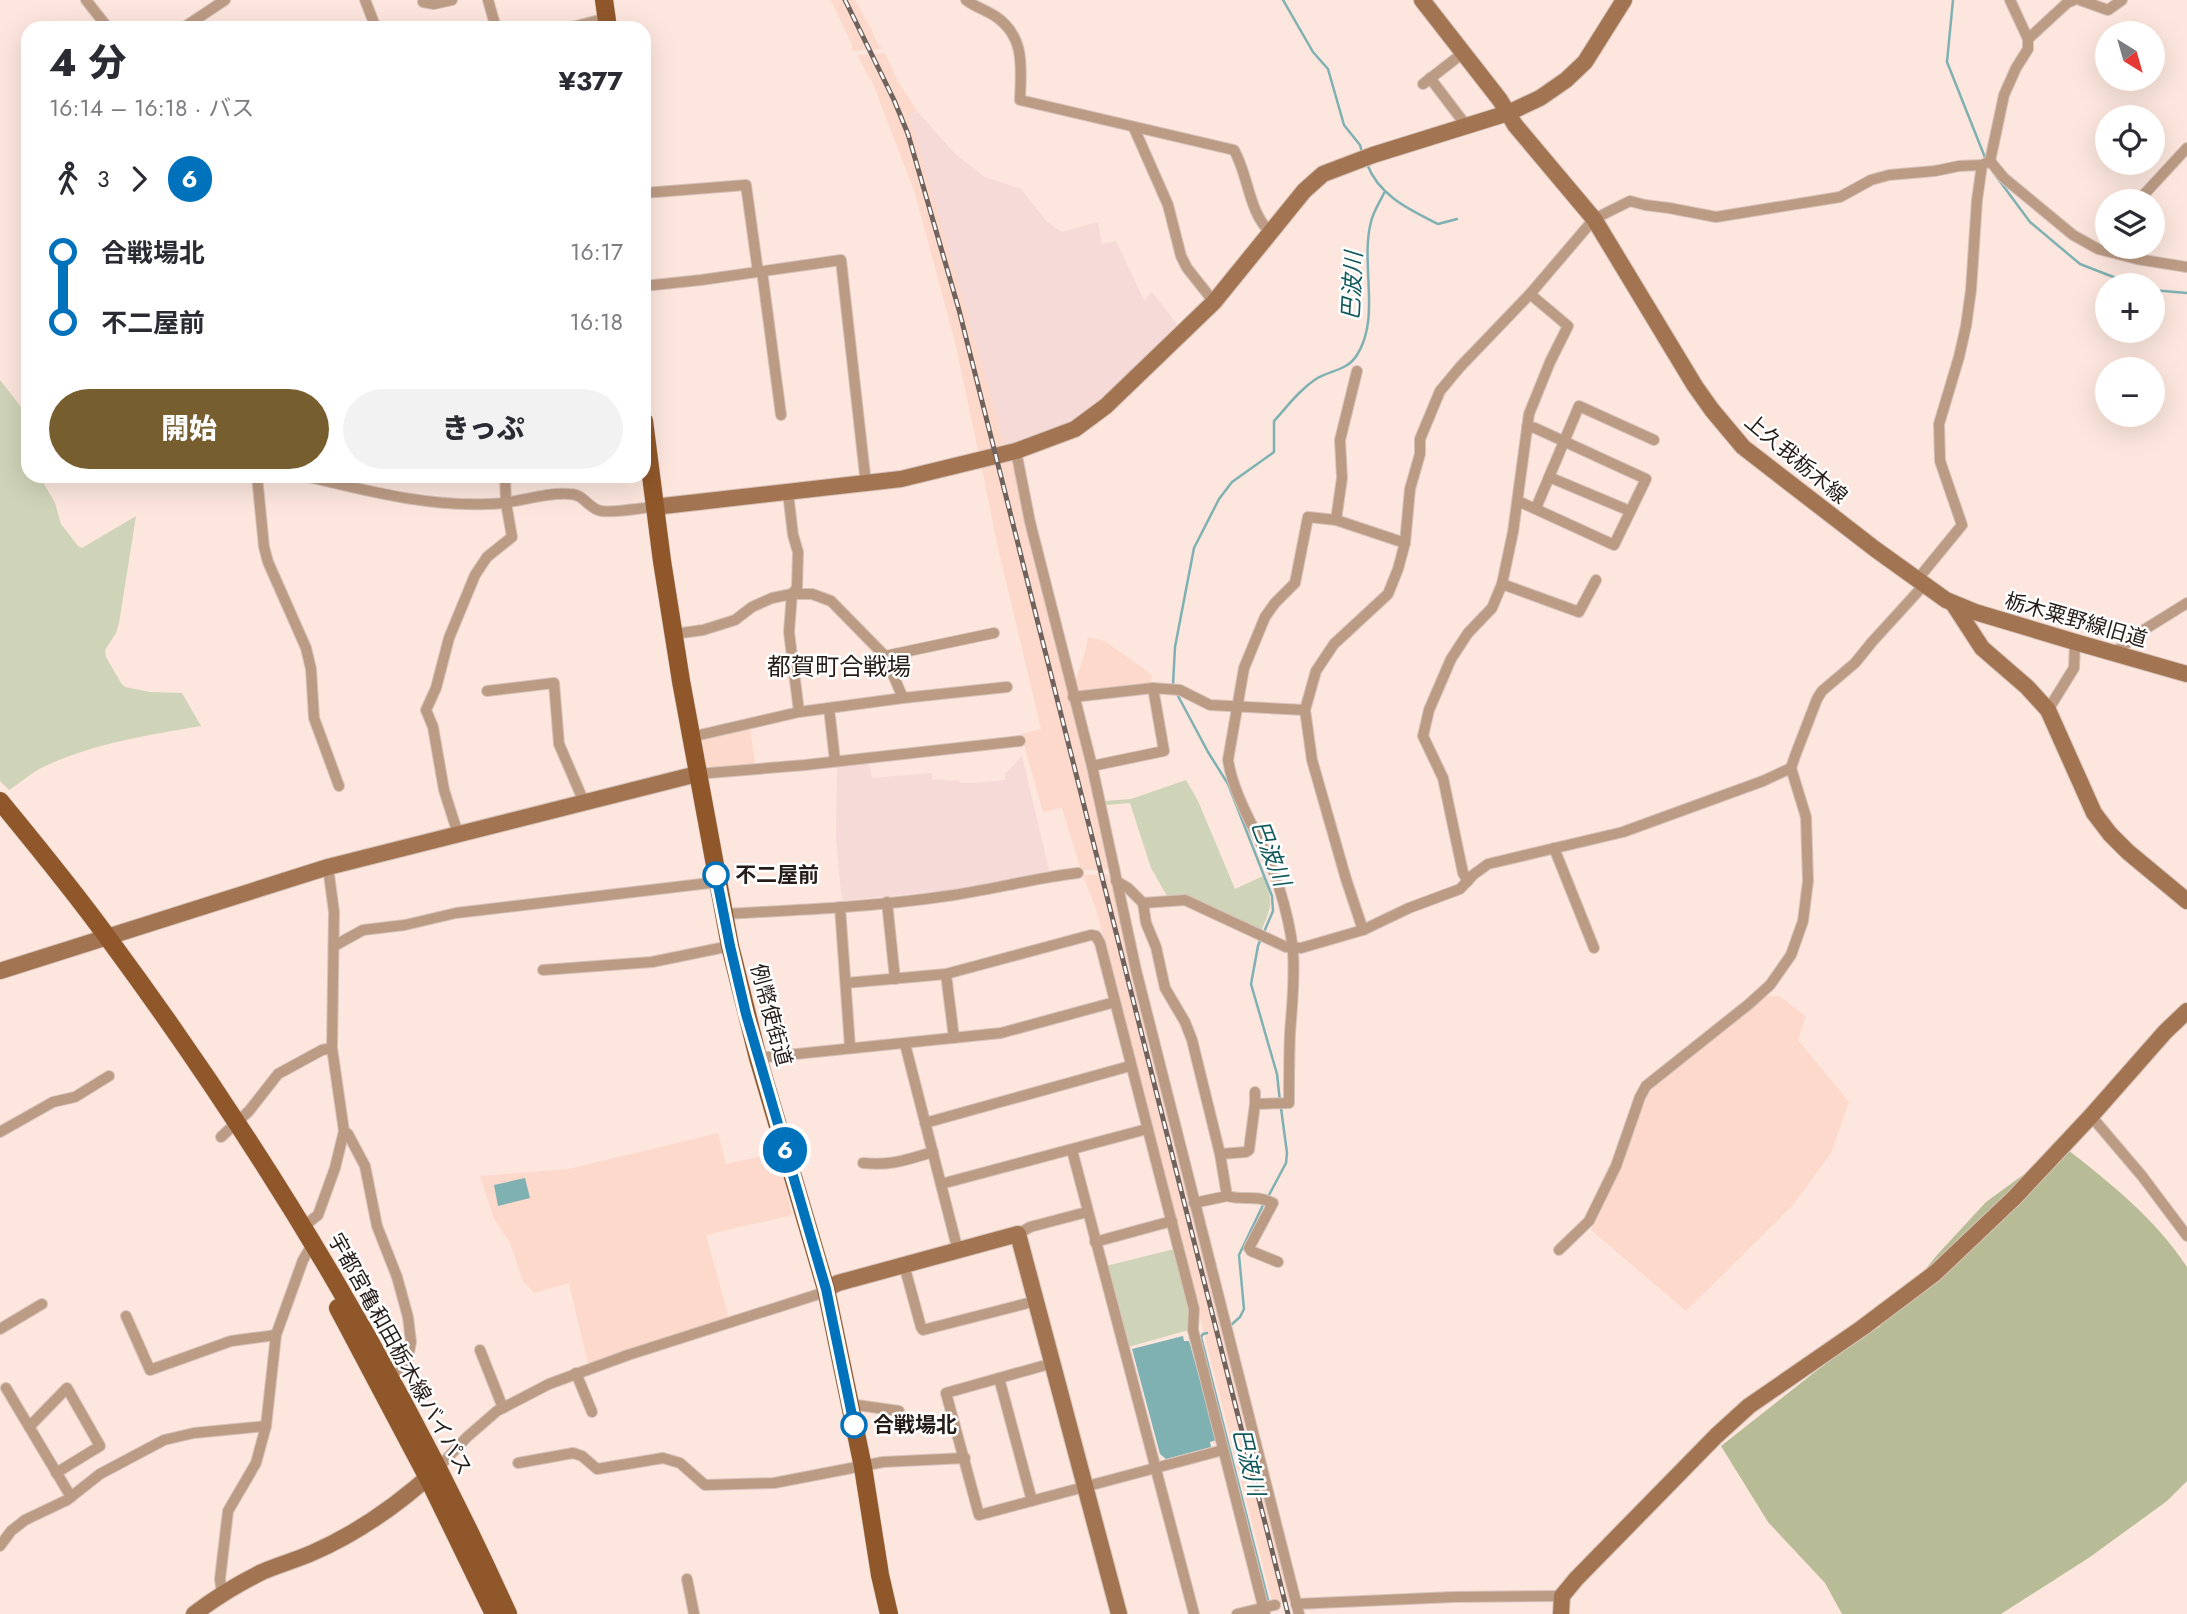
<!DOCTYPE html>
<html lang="ja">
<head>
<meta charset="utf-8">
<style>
  body { margin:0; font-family:Jost,"Noto Sans JP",sans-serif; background:#f2f2f3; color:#2b2b33; height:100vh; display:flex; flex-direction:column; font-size:26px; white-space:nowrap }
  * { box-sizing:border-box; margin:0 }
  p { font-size:23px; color:#7c7c81 }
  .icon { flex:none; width:38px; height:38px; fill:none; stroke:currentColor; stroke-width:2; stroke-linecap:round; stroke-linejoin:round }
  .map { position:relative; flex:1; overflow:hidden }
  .details { position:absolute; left:21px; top:21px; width:630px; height:462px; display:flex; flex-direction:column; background:#fff; border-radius:21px; box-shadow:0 7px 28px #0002 }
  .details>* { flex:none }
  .badge { padding:0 14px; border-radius:23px; font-size:24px; line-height:46px }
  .needle { width:46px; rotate:143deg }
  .fabs { position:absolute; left:2095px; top:21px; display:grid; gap:14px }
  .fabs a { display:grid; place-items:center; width:70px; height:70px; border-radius:50%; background:#fff; box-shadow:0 7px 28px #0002; font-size:35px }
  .map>.badge { position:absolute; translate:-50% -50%; box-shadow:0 0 0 4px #fff }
  .legs { display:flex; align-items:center; gap:10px; height:77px; padding:0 28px; font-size:23px }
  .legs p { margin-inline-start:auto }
  .summary { display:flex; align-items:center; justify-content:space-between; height:119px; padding:0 28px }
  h1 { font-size:38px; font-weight:800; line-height:52px }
  .action { display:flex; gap:14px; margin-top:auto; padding:14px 28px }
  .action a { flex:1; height:80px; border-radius:42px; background:#775e2f; color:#fff; font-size:28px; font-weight:800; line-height:80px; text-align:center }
  .action a+a { background:#f2f2f3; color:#2b2b33 }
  ul { padding:0 28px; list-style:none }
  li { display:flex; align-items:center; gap:24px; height:70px; font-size:26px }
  li i { display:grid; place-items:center; width:10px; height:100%; margin:0 9px; background:currentColor }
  li i::after { content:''; width:18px; height:18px; margin:-9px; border:5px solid; border-radius:50%; background:#fff }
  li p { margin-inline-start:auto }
  li:first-child i { background:linear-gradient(#0000 50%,currentColor 0) }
  li:last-child i { background:linear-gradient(currentColor 50%,#0000 0) }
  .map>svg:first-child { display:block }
  .built { fill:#fcd9cb }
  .industrial { fill:#f5dad7 }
  .green { fill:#cfd3b8 }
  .forest { fill:#b7bc96 }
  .water { fill:#7fb1b3 }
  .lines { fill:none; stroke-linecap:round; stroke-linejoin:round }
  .stream { stroke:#7fb1b3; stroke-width:2.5 }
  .street-casing { stroke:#d5c2ba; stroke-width:12 }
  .secondary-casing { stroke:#d5c2ba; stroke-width:18 }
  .primary-casing { stroke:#d5c2ba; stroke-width:19 }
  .street { stroke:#bc9b84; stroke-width:10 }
  .secondary { stroke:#a37451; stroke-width:16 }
  .primary { stroke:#90572a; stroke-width:18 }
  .rail-casing { stroke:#70635d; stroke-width:5 }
  .rail { stroke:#fff; stroke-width:2.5; stroke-dasharray:8; stroke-linecap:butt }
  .line-1-casing { stroke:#fff; stroke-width:16 }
  .line-1 { stroke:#0072bc; stroke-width:10 }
  .stop-1-dot { fill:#fff; stroke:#0072bc; stroke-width:3.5 }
  .labels { text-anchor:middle; stroke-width:5; stroke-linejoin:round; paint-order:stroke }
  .street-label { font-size:21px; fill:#261d19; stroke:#fff }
  .stop-label { font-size:21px; font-weight:bold; fill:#261d19; stroke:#fff; text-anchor:start }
  .water-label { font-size:23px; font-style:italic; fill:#135a5d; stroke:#fff }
  .quarter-label { font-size:24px; fill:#261d19; stroke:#fff }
</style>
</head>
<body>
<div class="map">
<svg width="2187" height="1614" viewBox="0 0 2187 1614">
  <rect width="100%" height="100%" fill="#fce6dd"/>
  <g class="built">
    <polygon points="831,0 855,0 872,30 875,39 882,49 850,51 853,47"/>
    <polygon points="885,53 897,80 917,111 910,114 1006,448 979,455 955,342 915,193 872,81 867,75 858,55"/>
    <polygon points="1009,459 1013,460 1023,511 1089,768 1111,868 1104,870 1081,870 1062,808 1043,812 1021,734 1041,729 997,543 981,464"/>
    <polygon points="1088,637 1105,641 1152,675 1150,686 1076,691 1074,686 1086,649"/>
    <polygon points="750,728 755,764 701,770 696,740"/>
    <polygon points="1106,874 1111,877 1254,1462 1291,1598 1291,1602 1288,1603 1277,1603 1272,1601 1111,968 1097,912 1083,875"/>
    <polygon points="1763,996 1779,996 1806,1016 1798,1040 1849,1102 1831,1153 1793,1205 1686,1311 1591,1230 1615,1177 1642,1101 1649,1088"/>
    <polygon points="718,1133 726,1164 777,1153 792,1215 706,1235 729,1319 588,1364 569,1283 534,1293 523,1281 510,1243 494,1219 480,1176 569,1169"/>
  </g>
  <g class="industrial">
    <polygon points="917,111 955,154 985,177 1021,189 1047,222 1062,232 1098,222 1102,244 1116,241 1144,300 1152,292 1181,329 1119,386 1072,423 1006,448 909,114"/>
    <polygon points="1022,756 1049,870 1047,873 949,890 842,901 836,839 837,766 869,762 872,778 932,773 932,779 959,781 960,783 975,783 1005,780 1005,774"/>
  </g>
  <g class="green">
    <path d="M0 380 28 416V476H41L40 477 55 503 61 524 78 546 82 548 136 516 119 623 116 633 105 650 106 657 121 683 125 687 150 692 182 693 201 726C148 735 90 744 41 768 30 774 20 783 9 790L0 781Z"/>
    <path d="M1186 780 1198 801 1235 889 1263 876C1274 903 1272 905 1261 931L1180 895 1167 896 1151 868 1130 803 1106 805 1105 801 1131 799Z"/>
    <polygon points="1174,1249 1189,1308 1189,1330 1128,1347 1106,1266"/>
  </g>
  <path class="forest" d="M2063 1146C2109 1182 2155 1218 2187 1267V1481L2167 1501 2090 1557 2001 1614H1842L1825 1583 1768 1522 1721 1446 1848 1346 1879 1327 1937 1255 1986 1202Z"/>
  <g class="water">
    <polygon points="525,1178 530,1198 498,1206 494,1185"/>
    <polygon points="1183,1336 1184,1341 1189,1341 1217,1440 1210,1442 1211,1447 1166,1459 1160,1454 1132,1349"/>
  </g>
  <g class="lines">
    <g class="stream">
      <polyline points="1283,0 1313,52 1328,69 1344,125 1360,145 1362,152"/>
      <polyline points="1953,0 1947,62 1986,160"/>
      <path d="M1367 164C1379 196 1410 210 1438 224L1457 219"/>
      <polyline points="1993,172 2030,222 2080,264 2134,285"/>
      <polyline points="2152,290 2187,293"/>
      <path d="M1173 685 1175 647 1194 548 1219 499 1232 482 1274 452V421C1287 407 1299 390 1316 379 1330 370 1347 371 1357 355 1381 318 1360 263 1371 222 1373 212 1380 202 1384 193"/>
      <polyline points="1177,694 1208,752 1228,784 1272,896 1273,911 1264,932"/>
      <polyline points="1261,938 1258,946 1251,984 1277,1074 1280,1102"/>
      <polyline points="1269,1195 1286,1163 1287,1153 1281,1108"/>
      <polyline points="1231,1325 1240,1317 1244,1309 1239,1255 1264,1203"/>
      <polyline points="1207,1333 1203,1334 1201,1337 1268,1600"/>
    </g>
    <g class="street-casing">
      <g id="street">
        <polyline points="86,0 108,28"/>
        <polyline points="365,0 376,28"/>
        <polyline points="488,0 496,28"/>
        <path d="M966 0C975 7 986 10 995 16 1026 37 1021 68 1020 100L1234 150C1249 176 1248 212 1271 233"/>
        <polyline points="2080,0 2108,10 2122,0"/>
        <polyline points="423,2 434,4 452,0"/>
        <polyline points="183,28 225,0"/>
        <polyline points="568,28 607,18"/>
        <polyline points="2028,39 2067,3 2074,0"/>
        <polyline points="1430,78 1462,120 1464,126"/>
        <polyline points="1423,84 1463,53"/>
        <polyline points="1134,128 1168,205 1181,256 1187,268 1214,302"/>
        <polyline points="1990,161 2004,178 2073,235 2098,249 2137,259 2187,267"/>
        <polyline points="1990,161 2004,95 2016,68 2028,49 2028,39 2010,0"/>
        <polyline points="644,193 746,185 758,272"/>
        <polyline points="2138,201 2187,148"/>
        <polyline points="762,271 781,415"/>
        <polyline points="644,286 701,280 841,260 866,484"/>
        <polyline points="1016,451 1030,522 1092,766 1136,970 1299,1614"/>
        <polyline points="257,476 264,547 268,562 306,648 311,669 314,718 339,786"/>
        <path d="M304 476C365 490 426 507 489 504 516 504 542 492 569 494 585 494 587 508 601 511 615 513 640 508 654 507"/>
        <polyline points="1549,477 1630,511"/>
        <polyline points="788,493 793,535 798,552 797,588 792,594 789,632 799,712"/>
        <polyline points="1518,501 1614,545 1646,479 1535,428 1527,427"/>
        <polyline points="1536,508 1579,406 1654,440"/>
        <polyline points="1336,520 1342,478 1340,440 1357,371"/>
        <polyline points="1917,580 1962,525 1940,461 1939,424 1959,357 1966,326 1971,290 1977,200 1982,165"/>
        <polyline points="1502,584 1579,612 1596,580"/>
        <polyline points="674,634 703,630 735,620 752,607 772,598 792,594 812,594 831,601 885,656 903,698"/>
        <polyline points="2114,653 2142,631 2187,603"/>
        <polyline points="885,656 994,633"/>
        <polyline points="487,691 554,683 559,744 584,802"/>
        <polyline points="1073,697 1153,688 1180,690 1210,705 1305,710"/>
        <polyline points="829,708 835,761"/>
        <polyline points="2048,710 2074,668 2075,642"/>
        <polyline points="691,737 799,712 903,698 1007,687"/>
        <polyline points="1092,766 1164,751 1153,688"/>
        <polyline points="697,774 805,765 1020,741"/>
        <polyline points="458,834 444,790 433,727 426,710 436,688 449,638 475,575 487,557 512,537 506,503 505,476"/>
        <polyline points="1554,848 1594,948"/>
        <polyline points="1116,881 1128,888 1143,903 1146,923 1156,947 1165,988 1185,1022 1192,1040 1220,1154 1227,1196 1194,1203"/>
        <polyline points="1468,881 1463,873 1443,778 1423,736 1429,710 1451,659 1468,633 1492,608 1502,584 1513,532 1529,414 1550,362 1568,326 1530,294"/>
        <polyline points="887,902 895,979"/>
        <polyline points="1143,903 1185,900 1286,947 1301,948 1363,930 1409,908 1460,889 1473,875 1488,864 1623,832 1763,781 1791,768"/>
        <polyline points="840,907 850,1047"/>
        <path d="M723 914C798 910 873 907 947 896 991 890 1034 878 1078 873"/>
        <polyline points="1363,930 1346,879 1312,760 1305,710 1316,671 1334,644 1388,594 1398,569 1405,543 1410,489 1420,454 1420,439 1440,391 1460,367 1530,294 1594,219 1630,201 1645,205 1669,208 1716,217 1840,197 1871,180 1889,175 1935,171 1959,166 1982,165 1990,161"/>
        <polyline points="334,946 363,930 405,925 456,913 718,882"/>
        <polyline points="543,970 652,962 730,946"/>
        <polyline points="946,974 954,1038"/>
        <polyline points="846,983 946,974 1091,935 1096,936 1100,943 1194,1309 1193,1330 1265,1614"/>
        <polyline points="905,1044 958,1251"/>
        <polyline points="758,1058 1001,1033 1115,1002"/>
        <path d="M1255 1104 1289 1103C1289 1079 1289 1056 1290 1033 1292 1006 1295 979 1293 952 1291 929 1285 906 1278 884 1265 842 1235 804 1228 760L1244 668 1265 617 1275 603 1295 583 1308 517 1336 520 1405 543"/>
        <polyline points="2091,1116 2142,1176 2187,1236"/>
        <polyline points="925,1123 1130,1066"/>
        <polyline points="344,1131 348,1134 365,1166 377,1226 397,1277 408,1317 411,1342 407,1363 403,1370 390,1377"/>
        <polyline points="0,1132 53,1102 75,1097 109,1076"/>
        <polyline points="221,1137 249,1111 278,1074 322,1050 332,1048"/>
        <polyline points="1072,1150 1194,1614"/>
        <polyline points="1220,1154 1246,1152 1249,1150 1255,1104 1255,1092"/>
        <path d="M863 1163C891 1166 906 1160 933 1152"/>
        <polyline points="941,1184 1147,1129"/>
        <path d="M1227 1196C1246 1201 1253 1194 1273 1203L1249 1248 1251 1251 1278 1262"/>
        <polyline points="303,1227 318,1215 335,1168 344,1131 332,1048 334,912 328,867"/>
        <polyline points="1018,1234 1030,1227 1087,1212"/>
        <polyline points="1095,1242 1172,1221"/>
        <polyline points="1559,1250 1589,1221 1616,1166 1640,1097 1646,1086 1749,1004 1770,985 1791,955 1803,921 1808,881 1806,817 1791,768 1795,756 1817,699 1822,691 1855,663 1872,642 1924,585"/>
        <polyline points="904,1265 921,1327 923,1330 1036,1301"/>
        <polyline points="126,1316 150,1370 231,1341 276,1335"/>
        <polyline points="0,1329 42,1304"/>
        <polyline points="480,1350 503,1408"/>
        <polyline points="1053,1363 946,1393 979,1515 1223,1450"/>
        <polyline points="576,1373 592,1412"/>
        <polyline points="999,1378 1032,1501"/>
        <polyline points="6,1388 71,1497"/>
        <polyline points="850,1404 899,1411"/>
        <polyline points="29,1427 67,1388 100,1446 56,1473"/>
        <polyline points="518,1463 573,1453 582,1456 597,1469 663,1458 680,1463 705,1485 774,1483 883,1462 965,1458"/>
        <polyline points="438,1468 467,1437 497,1411 549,1384 628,1355 819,1294 826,1289"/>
        <polyline points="0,1546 11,1531 25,1520 67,1500 100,1474 164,1440 194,1433 266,1426"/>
        <polyline points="687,1579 694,1614"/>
        <polyline points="222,1594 220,1579 228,1511 256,1463 266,1426 276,1335 303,1260 313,1243"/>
        <polyline points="1296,1604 1453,1597 1562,1596"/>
        <polyline points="1237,1614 1275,1605"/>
      </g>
    </g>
    <g class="secondary-casing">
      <g id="secondary">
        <polyline points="1422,0 1500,100 1515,125 1594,219 1695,386 1712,410 1743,447 1875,549 1946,600 1975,612 2075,642 2187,674"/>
        <polyline points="654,507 901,479 1016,451 1075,429 1106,406 1214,302 1304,191 1323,174 1373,155 1508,113 1540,98 1566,80 1585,62 1624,0"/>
        <polyline points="1954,605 1982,648 2027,687 2048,710 2094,813 2110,834 2128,852 2187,901"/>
        <polyline points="0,971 328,867 697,774"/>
        <polyline points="826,1289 838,1283 1018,1234 1119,1614"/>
        <path d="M194 1614C215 1598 238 1584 262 1572 278 1565 296 1560 312 1553 358 1533 399 1504 436 1470"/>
        <polyline points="1561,1614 1562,1596 1576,1579 1716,1436 1749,1406 1862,1328 1935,1273 2014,1198 2091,1116 2165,1032 2187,1011"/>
      </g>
    </g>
    <g class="primary-casing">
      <g id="primary">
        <polyline points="604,0 608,28"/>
        <polyline points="644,421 662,561 681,681 730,946 758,1058 826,1289 863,1467 880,1575 889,1614"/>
        <path d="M0 801C37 846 74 891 108 938 264 1149 400 1375 508 1614"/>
        <polyline points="338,1308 428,1478 494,1614"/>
      </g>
    </g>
    <use href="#street" class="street"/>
    <use href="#secondary" class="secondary"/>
    <use href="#primary" class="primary"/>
    <g class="rail-casing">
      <polyline id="rail" points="845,0 894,100 908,134 959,310 1288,1614"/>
    </g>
    <use href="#rail" class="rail"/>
  </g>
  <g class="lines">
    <g class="line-1-casing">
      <polyline id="line-1" points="716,875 730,946 746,1014 826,1289 854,1425"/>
    </g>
    <use href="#line-1" class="line-1"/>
  </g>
  <g class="stop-1-dot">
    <circle cx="716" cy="875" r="12"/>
    <circle cx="854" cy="1425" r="12"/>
  </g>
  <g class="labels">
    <g class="street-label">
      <text transform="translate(1796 459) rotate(40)" y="7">上久我栃木線</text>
      <text transform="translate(2076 620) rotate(16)" y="7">栃木粟野線旧道</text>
      <text transform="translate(771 1015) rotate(75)" y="7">例幣使街道</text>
      <text transform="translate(400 1354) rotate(61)" y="7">宇都宮亀和田栃木線バイパス</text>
    </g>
    <g class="stop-label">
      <text x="735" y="882">不二屋前</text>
      <text x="873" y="1432">合戦場北</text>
    </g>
    <g class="water-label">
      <text transform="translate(1352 286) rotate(-87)" y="8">巴波川</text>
      <text transform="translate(1271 853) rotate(69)" y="8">巴波川</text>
      <text transform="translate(1249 1462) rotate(76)" y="8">巴波川</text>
    </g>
    <g class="quarter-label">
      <text x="839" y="675">都賀町合戦場</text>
    </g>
  </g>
</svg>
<div class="fabs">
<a><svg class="needle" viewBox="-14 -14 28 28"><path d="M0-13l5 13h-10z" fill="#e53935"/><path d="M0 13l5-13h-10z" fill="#7c7c81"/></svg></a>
<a><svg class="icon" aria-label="locate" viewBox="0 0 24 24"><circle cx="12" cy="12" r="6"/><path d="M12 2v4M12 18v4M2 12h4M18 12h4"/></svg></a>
<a><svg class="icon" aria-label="layers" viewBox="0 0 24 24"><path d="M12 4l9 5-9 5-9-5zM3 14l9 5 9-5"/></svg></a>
<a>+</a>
<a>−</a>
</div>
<b class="badge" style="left:785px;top:1150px;background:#0072bc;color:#fff">6</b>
<section class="details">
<div class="summary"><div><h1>4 分</h1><p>16:14 – 16:18 · バス</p></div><b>¥377</b></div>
<div class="legs"><svg class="icon" aria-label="walk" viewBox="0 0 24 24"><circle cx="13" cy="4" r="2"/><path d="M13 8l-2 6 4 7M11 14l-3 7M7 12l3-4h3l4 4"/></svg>3<svg class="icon" aria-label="forward" viewBox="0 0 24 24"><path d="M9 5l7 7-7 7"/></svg><b class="badge" style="background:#0072bc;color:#fff">6</b></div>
<ul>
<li><i style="color:#0072bc"></i><b>合戦場北</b><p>16:17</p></li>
<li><i style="color:#0072bc"></i><b>不二屋前</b><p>16:18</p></li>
</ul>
<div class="action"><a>開始</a><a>きっぷ</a></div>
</section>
</div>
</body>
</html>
